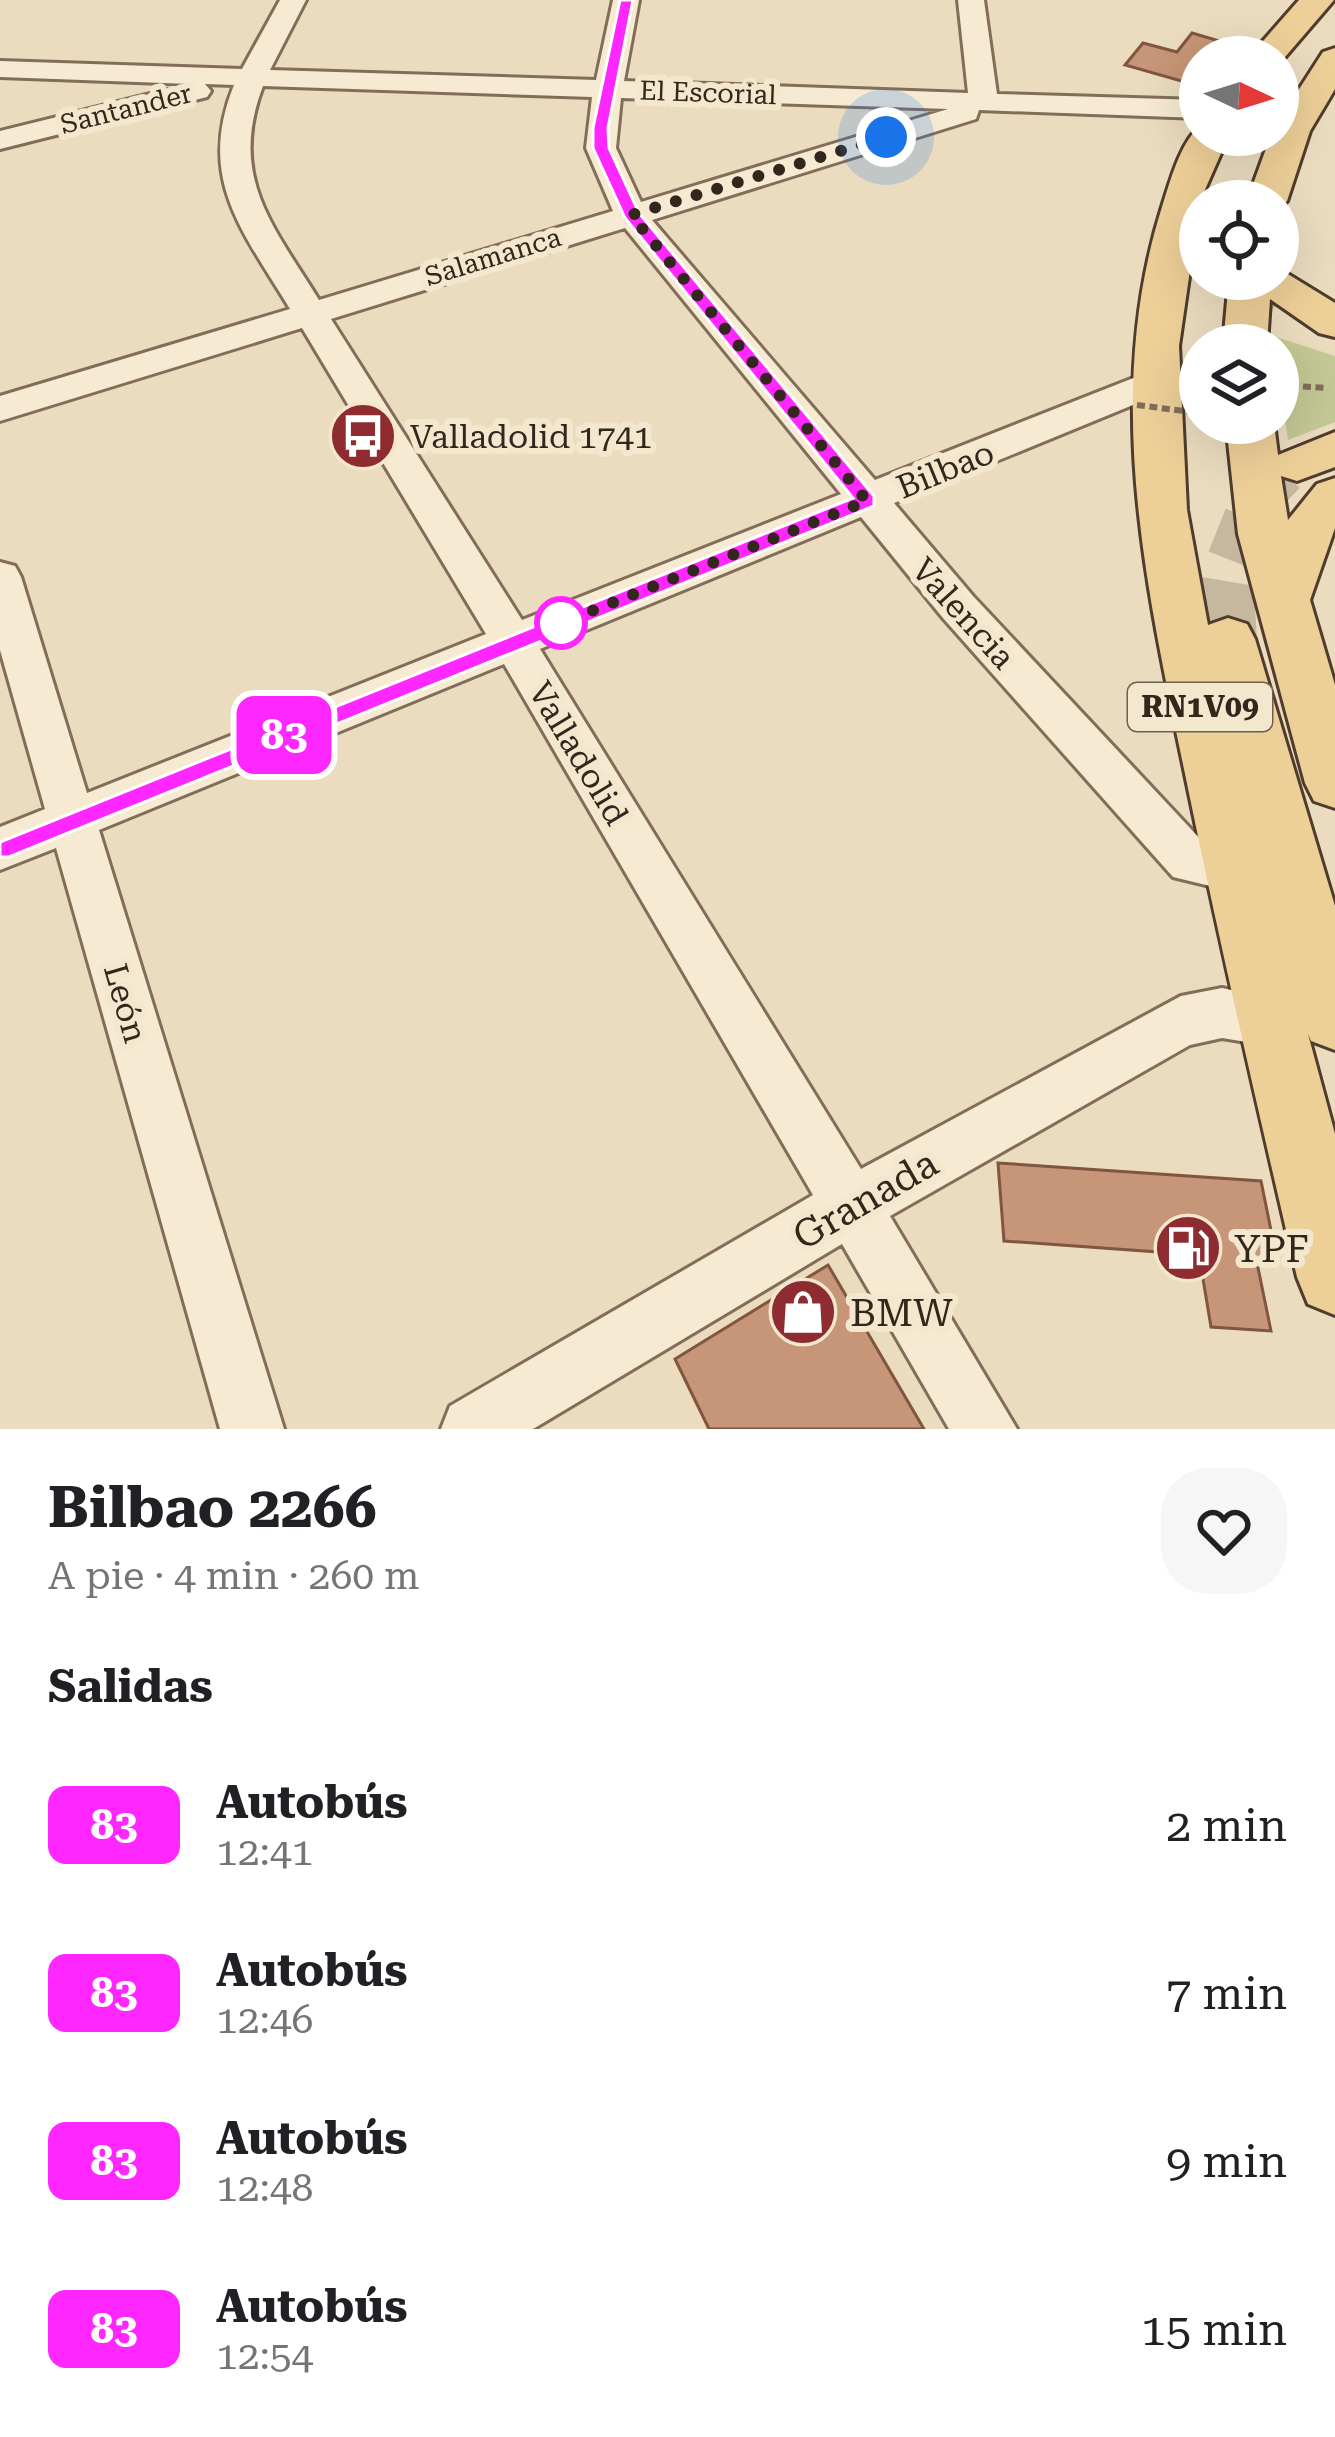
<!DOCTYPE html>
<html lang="es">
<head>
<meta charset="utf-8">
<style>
  body { margin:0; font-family:"Roboto Serif",serif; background:#f6f6f6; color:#202124; height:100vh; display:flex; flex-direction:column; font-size:45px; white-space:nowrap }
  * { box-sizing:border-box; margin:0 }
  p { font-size:39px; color:#757577 }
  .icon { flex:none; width:66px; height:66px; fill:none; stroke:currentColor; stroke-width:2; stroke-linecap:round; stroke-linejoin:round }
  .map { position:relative; height:1429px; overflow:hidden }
  .panel { display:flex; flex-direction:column; background:#fff; flex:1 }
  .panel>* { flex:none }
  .badge { padding:0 24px; border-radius:18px; font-size:42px; line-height:78px }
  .needle { width:78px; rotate:94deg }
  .tools { position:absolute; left:1179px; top:36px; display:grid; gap:24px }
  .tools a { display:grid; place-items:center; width:120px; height:120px; border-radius:50%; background:#fff; box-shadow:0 12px 48px #0002; font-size:60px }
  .you { position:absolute; width:60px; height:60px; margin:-30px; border:9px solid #fff; border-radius:50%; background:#1a73e8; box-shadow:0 0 0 18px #1a73e833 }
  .map>.badge { position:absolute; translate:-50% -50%; box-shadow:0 0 0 6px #fff }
  h2 { padding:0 48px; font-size:45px; line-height:108px }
  .round { display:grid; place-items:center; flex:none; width:126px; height:126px; border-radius:48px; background:#f6f6f6 }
  .summary { display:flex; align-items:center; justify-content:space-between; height:204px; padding:0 48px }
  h1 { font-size:57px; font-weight:700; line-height:90px }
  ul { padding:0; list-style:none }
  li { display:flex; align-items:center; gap:36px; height:168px; padding:0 48px }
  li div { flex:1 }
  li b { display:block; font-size:45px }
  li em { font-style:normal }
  li .badge { min-width:132px; font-weight:700; text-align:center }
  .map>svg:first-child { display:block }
  .green { fill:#c4c894 }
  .building { fill:#c79577; stroke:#805640; stroke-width:3 }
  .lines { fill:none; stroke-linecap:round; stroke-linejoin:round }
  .major-tunnel-far1 { stroke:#c6b89e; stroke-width:46; stroke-dasharray:46 22; stroke-linecap:butt }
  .major-tunnel { stroke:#c6b89e; stroke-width:58; stroke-dasharray:58 28; stroke-linecap:butt }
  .minor-casing { stroke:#826d59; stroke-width:6 }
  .major-casing { stroke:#503c2d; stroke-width:6 }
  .path { stroke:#826d59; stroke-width:6; stroke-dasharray:8 4.5; stroke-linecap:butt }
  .minor { fill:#f6ead2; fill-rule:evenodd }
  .major { fill:#edcf98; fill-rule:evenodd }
  .path-bridge { stroke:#826d59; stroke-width:6; stroke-dasharray:8 4.5; stroke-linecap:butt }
  .line { fill:#fe27ff; stroke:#fff; stroke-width:3 }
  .walk { stroke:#33261c; stroke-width:12; stroke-dasharray:0 21.6 }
  .stop-dot { fill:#fff; stroke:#fe27ff; stroke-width:6 }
  .labels { text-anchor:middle; stroke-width:12; stroke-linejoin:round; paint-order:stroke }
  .far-street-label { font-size:27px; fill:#33261c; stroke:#f3e7ce }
  .shield { fill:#f3e7ce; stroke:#6d6051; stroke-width:3 }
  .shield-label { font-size:30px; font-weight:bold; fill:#33261c }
  .poi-label { font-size:33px; fill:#33261c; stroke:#f3e7ce; text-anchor:start }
  .street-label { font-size:33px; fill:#33261c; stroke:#f3e7ce }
  .near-street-label { font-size:39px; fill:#33261c; stroke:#f3e7ce }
  .near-poi-label { font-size:39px; fill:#33261c; stroke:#f3e7ce; text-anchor:start }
</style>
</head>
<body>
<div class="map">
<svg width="1335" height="1429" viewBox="0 0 1335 1429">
  <rect width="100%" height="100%" fill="#ebdcbf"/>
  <polygon class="green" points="1273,336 1335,356 1335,422 1288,440"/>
  <g class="building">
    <polygon points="1192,33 1223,42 1212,57 1200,57 1200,73 1192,84 1125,65 1143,43 1177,52"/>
    <polygon points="998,1163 1261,1181 1277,1260 1256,1258 1271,1331 1211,1327 1199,1255 1004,1241"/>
    <polygon points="828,1265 924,1429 709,1429 675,1359"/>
  </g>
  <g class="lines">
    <g class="major-tunnel-far1">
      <polyline points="1238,279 1289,318"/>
      <polyline points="1230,560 1252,505 1283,472"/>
    </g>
    <polyline class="major-tunnel" points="1228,639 1225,593 1231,557"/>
    <g class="minor-casing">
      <path id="minor" d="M280 0H306L270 70 596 80 613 0H639L624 81 968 93 958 0H984L997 94 1200 100V118L979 110 976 119 652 220 875 480 1141 375H1167L1172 383 1167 391 894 503 973 596 1204 843 1252 855 1260 870 1252 885 1235 892 1173 877 943 618 861 517 540 649 861 1169 1181 996 1222 988 1290 1003 1298 1021 1290 1039 1271 1046 1222 1038 1190 1045 890 1216 1017 1429H949L842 1244 533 1429H441L450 1406 813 1195 504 664 99 830 284 1429H220L56 848 0 870V827L45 809 0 650V562L15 566 21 577 87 793 486 634 302 328 0 421V396L290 309C243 231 196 179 234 85L205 84 211 91 207 97 0 149V131L191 84 0 77V61L242 69ZM263 86 592 97 586 148 613 211 319 300C273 226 228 177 263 86ZM621 98 948 109 641 202 616 148ZM625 228 841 494 522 620 331 319Z"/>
    </g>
    <g class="major-casing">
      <g id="major">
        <polygon points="1299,0 1334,0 1279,64 1278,57 1249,57"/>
        <polygon points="1335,48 1335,89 1310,131 1287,201 1278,210 1278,201 1247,201 1271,135 1278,135 1278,122 1323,52"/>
        <path d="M1200 126V135H1229L1200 201 1179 346 1187 510 1208 625 1228 618 1247 624 1255 639 1335 906V1050L1311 1041 1308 1034 1335 1134V1315L1308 1304 1297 1277C1260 1118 1223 958 1190 798 1150 603 1100 403 1162 207 1170 182 1180 143 1200 126Z"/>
        <polygon points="1278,268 1335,303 1335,337 1319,333 1270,299 1267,345 1223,345 1229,279 1278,279"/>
        <polygon points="1226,423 1274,423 1278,455 1335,432 1335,467 1297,481 1281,476 1288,520 1317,484 1335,478 1335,528 1310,600 1335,685 1335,808 1314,801 1305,783 1238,534"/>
      </g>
    </g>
    <polyline class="path" points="1278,385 1328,388"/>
    <use href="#minor" class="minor"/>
    <use href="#major" class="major"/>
    <polyline class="path-bridge" points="1137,405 1200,413"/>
  </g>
  <polygon class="line" points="620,0 633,0 608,128 609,148 639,213 874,496 874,506 9,857 0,857 0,842 853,498 625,218 593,148 593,128"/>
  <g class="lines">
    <polyline class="walk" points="561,623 557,625 867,501 631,215 886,137"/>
  </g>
  <defs>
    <g id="bus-disc" transform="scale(3.45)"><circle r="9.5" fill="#8e2c31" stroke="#f3e7ce"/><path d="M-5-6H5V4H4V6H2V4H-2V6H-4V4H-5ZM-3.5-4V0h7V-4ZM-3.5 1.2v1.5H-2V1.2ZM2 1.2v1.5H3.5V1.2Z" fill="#fff"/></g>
    <g id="fuel-disc" transform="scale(3.45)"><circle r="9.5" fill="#8e2c31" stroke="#f3e7ce"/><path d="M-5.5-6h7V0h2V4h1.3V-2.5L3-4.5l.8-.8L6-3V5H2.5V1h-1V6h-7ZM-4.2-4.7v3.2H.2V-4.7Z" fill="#fff"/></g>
    <g id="shop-disc" transform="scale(3.45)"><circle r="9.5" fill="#8e2c31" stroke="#f3e7ce"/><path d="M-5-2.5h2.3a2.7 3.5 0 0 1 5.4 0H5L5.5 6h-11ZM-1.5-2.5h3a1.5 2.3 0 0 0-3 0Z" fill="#fff"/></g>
  </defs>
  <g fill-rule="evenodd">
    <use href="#bus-disc" x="363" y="436"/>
    <use href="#fuel-disc" x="1188" y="1248"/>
    <use href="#shop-disc" x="803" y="1312"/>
  </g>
  <circle class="stop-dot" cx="561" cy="623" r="24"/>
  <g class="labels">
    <g class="far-street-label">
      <text transform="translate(708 93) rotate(2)" y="9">El Escorial</text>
      <text transform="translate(126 109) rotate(-14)" y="9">Santander</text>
      <text transform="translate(493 257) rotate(-17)" y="9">Salamanca</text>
    </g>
    <rect class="shield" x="1128" y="683" width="144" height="48" rx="9"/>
    <g class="shield-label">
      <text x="1200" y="717">RN1V09</text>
    </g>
    <g class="poi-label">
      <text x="410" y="448">Valladolid 1741</text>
    </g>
    <g class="street-label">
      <text transform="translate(945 469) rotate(-22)" y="12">Bilbao</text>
      <text transform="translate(964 613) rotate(48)" y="12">Valencia</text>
      <text transform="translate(579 753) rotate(59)" y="12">Valladolid</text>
      <text transform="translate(126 1003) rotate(74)" y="12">León</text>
    </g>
    <g class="near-street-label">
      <text transform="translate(865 1199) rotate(-30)" y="14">Granada</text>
    </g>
    <g class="near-poi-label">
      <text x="1234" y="1262">YPF</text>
      <text x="850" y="1326">BMW</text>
    </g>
  </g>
</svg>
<div class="tools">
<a><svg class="needle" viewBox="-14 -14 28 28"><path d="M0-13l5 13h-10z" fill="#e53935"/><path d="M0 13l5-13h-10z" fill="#757577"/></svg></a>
<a><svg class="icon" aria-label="locate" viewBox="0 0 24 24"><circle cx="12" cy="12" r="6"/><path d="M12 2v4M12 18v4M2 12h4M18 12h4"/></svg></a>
<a><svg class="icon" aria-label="layers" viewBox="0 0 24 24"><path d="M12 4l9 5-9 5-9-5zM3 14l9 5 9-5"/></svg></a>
</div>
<div class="you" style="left:886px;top:137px"></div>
<b class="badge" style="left:284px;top:735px;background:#fe27ff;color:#fff">83</b>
</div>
<section class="panel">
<div class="summary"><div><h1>Bilbao 2266</h1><p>A pie · 4 min · 260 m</p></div><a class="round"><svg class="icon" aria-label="heart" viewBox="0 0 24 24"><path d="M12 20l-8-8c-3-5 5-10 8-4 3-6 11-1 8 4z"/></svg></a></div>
<h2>Salidas</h2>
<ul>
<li><span class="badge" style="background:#fe27ff;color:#fff">83</span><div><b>Autobús</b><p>12:41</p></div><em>2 min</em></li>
<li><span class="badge" style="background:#fe27ff;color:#fff">83</span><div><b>Autobús</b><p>12:46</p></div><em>7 min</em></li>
<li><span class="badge" style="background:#fe27ff;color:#fff">83</span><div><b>Autobús</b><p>12:48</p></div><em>9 min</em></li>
<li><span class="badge" style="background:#fe27ff;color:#fff">83</span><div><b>Autobús</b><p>12:54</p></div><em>15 min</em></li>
</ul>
</section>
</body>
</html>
